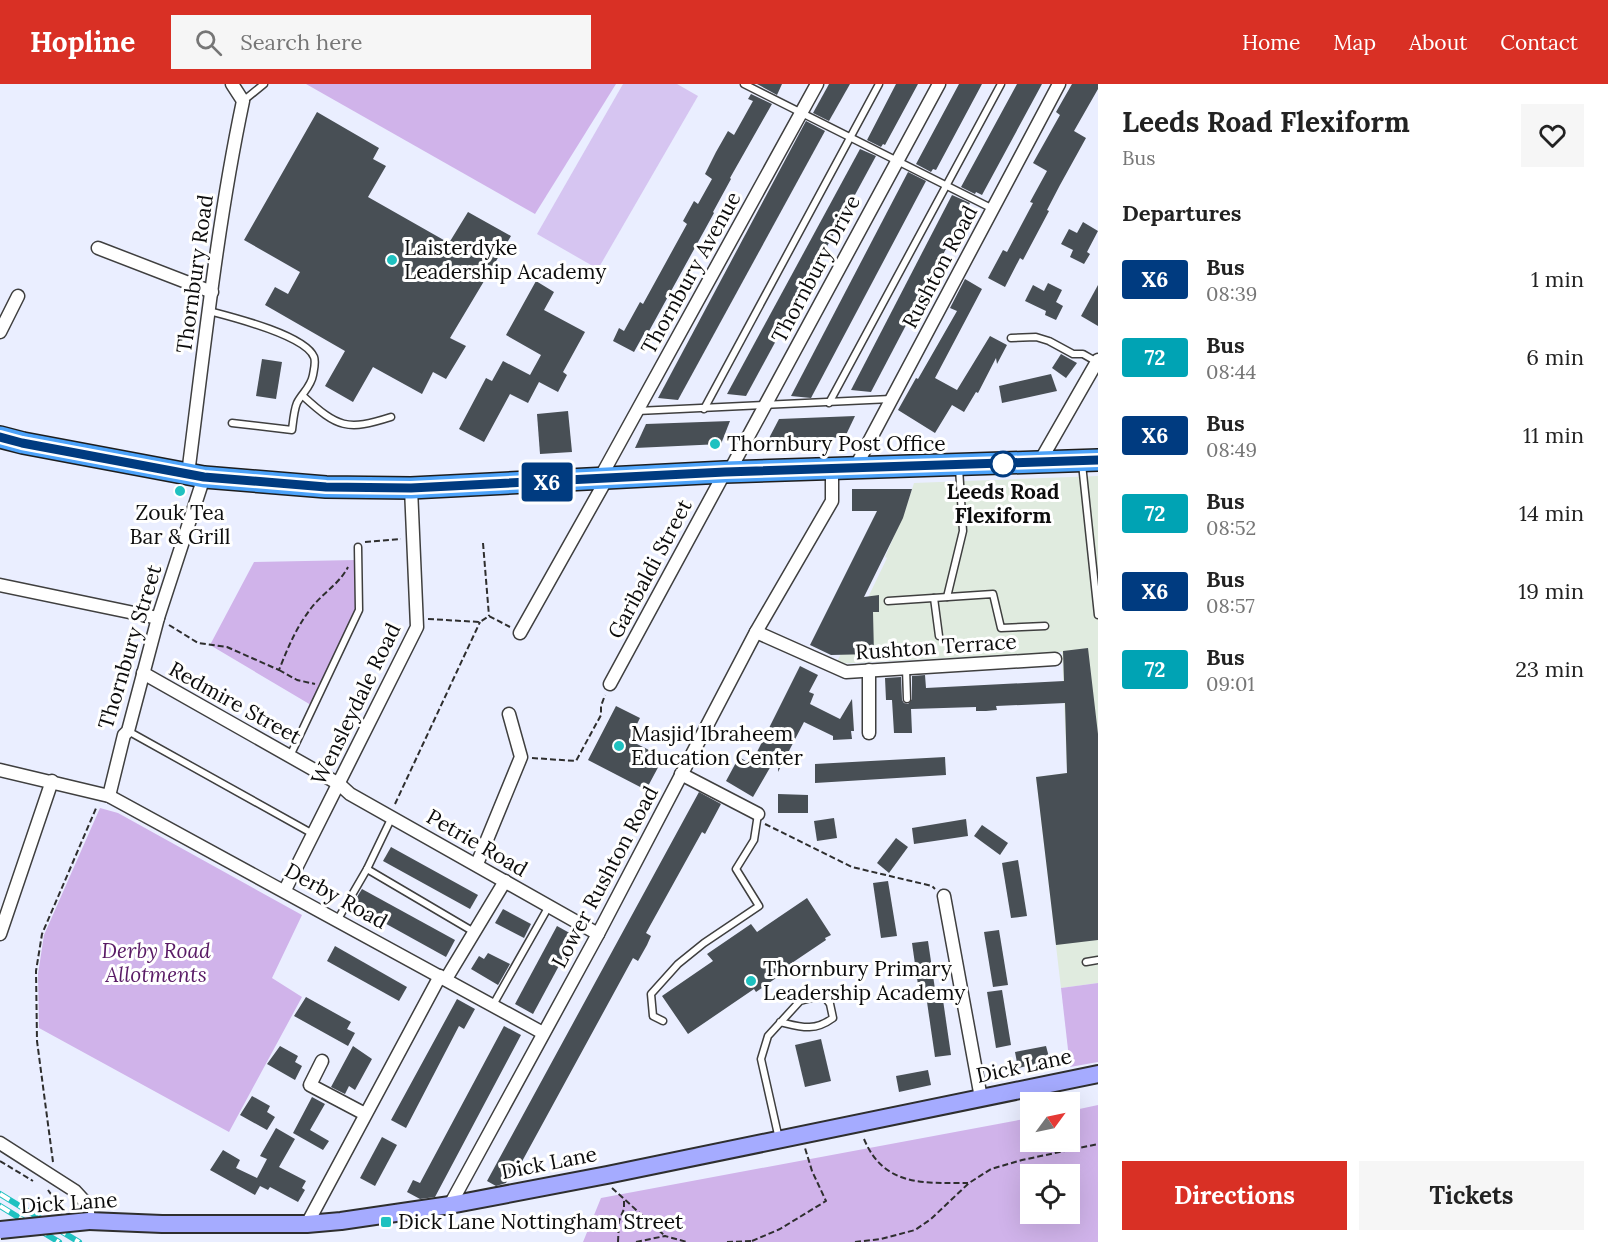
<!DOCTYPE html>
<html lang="en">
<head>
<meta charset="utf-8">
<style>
  body { margin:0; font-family:Lora,serif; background:#f6f6f6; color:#222; height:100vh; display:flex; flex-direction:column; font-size:22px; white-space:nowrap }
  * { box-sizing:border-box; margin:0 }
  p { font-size:20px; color:#767676 }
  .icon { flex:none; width:33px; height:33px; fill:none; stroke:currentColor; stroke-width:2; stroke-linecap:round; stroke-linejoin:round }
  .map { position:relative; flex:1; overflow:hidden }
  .details { display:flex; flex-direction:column; background:#fff; width:510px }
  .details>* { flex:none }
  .badge { padding:0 12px; border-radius:4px; font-size:21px; line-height:39px }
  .needle { width:39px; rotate:57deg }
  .controls { position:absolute; left:1020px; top:1008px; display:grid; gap:12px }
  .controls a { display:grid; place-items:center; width:60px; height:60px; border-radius:0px; background:#fff; box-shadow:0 6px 24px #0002; font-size:30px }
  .map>.badge { position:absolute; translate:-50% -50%; box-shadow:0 0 0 3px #fff }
  h2 { padding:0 24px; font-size:22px; line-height:54px }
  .round { display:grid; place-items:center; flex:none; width:63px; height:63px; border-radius:0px; background:#f6f6f6 }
  .summary { display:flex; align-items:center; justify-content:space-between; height:102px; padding:0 24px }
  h1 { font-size:28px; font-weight:700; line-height:45px }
  .action { display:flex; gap:12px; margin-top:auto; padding:12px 24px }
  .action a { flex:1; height:69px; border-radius:0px; background:#d93025; color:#fff; font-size:24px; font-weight:700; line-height:69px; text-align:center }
  .action a+a { background:#f6f6f6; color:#222 }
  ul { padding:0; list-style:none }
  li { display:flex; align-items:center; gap:18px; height:78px; padding:0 24px }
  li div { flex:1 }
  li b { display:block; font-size:22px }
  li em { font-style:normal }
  li .badge { min-width:66px; font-weight:700; text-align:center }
  header { display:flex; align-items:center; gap:36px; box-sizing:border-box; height:84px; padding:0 30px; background:#d93025; color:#fff }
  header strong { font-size:28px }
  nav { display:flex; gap:33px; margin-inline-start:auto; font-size:21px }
  .search { width:420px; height:54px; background:#f6f6f6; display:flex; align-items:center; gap:15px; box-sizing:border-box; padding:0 21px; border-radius:0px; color:#767676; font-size:22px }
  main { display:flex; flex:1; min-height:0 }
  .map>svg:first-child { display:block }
  .industrial { fill:#e0ebdf }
  .green { fill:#d0b3ea; fill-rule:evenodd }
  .pitch { fill:#d6c5f1 }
  .building { fill:#484f55 }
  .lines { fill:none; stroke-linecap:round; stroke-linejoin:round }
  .lane-casing { stroke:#3f3f3f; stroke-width:9 }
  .street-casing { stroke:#3f3f3f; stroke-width:15 }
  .secondary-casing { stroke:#2e2e2e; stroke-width:20 }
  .highway-casing { stroke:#1d1d1d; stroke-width:24 }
  .path { stroke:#2e2e2e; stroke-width:2; stroke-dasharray:6 3; stroke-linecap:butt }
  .lane { stroke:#fff; stroke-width:6 }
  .street { stroke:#fff; stroke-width:12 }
  .secondary { stroke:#a5abff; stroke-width:16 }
  .highway { stroke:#4da3fa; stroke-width:21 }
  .rail-casing { stroke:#1fc1c0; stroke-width:6 }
  .rail { stroke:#fff; stroke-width:4; stroke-dasharray:11; stroke-linecap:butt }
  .secondary-bridge-casing { stroke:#2e2e2e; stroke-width:20; stroke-linecap:butt }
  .secondary-bridge { stroke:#a5abff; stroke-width:16 }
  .line-casing { stroke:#fff; stroke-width:14 }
  .line { stroke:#003b80; stroke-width:9 }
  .poi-dot { fill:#1fc1c0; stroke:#fff; stroke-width:2 }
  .stop-dot { fill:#fff; stroke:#003b80; stroke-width:3 }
  .labels { text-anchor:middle; stroke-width:6; stroke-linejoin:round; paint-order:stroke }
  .poi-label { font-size:21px; fill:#0c0c0c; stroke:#fff; text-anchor:start }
  .street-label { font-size:21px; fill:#0c0c0c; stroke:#fff }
  .stop-label { font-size:21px; font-weight:bold; fill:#0c0c0c; stroke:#fff }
  .park-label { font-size:21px; font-style:italic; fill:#591a65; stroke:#fff }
</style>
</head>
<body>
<header>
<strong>Hopline</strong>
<div class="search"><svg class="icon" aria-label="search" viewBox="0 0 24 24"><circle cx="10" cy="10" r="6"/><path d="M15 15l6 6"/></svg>Search here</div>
<nav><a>Home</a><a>Map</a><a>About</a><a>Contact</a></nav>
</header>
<main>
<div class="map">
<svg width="1098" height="1158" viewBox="0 0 1098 1158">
  <rect width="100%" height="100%" fill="#eaeeff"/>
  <polygon class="industrial" points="1098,392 1098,899 1061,904 1036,693 1067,689 1062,568 836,580 887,474 885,473 905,427 914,399"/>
  <g class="green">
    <polygon points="306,0 616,0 535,130"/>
    <polygon points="356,476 356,527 311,621 210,561 254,478"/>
    <polygon points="100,724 118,729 302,831 272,894 302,913 229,1048 39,944 38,890 44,851"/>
    <polygon points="1098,899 1098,978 1070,983 1061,904"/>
    <path d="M1098 1021V1158H583L601 1114 1030 1034V1058H1070V1027ZM1030 1090H1070V1130H1030Z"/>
  </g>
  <polygon class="pitch" points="623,0 677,0 698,12 598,185 537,150"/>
  <g class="building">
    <polygon points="757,0 782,0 777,11"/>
    <polygon points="829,0 850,0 829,37 813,29"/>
    <polygon points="896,0 918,0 885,61 883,60 881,63 867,56"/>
    <polygon points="959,0 982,0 936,86 933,85 931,88 916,80"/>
    <polygon points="1017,0 1042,0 982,111 976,108 975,110 961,103"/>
    <polygon points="1072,0 1098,0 1098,5 1074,47 1086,54 1060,101 1047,126 1049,127 1023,176 1020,174 1005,203 988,194 1003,166 1007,168 1033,119 1030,118 1047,87 1033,79 1060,31 1056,28"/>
    <polygon points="751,10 772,20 730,94 731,95 713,128 714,129 648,249 645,248 634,268 613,257 619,244 624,247 640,218 643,220 687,140 683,137 694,117 698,120 712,95 705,90 716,68 728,47 734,51 753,17 748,15"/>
    <polygon points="317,28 379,64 373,75 386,82 368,113 449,159 468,128 511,152 450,254 466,262 446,295 433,288 422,310 373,283 353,318 325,302 345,267 265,221 275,203 288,210 300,188 244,156"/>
    <polygon points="806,37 825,47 678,316 658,314"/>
    <polygon points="860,65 876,72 746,312 727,310"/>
    <polygon points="908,88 926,97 811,314 791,312"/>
    <polygon points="952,111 970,119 871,308 851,306"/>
    <polygon points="1083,138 1098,147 1087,168 1090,170 1084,180 1070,173 1073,166 1061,160 1069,145 1077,149"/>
    <polygon points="965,195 982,205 935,294 957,306 990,252 1007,261 997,280 996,274 978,309 976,308 964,328 952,321 935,349 898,326 916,294 918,295 957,227 950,224"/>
    <polygon points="536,197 554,208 544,226 585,248 563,288 567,291 558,308 539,298 528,319 510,310 484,358 459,345 486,294 492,297 503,277 530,291 541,271 506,251"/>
    <polygon points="1048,199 1062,206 1056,218 1063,222 1056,236 1045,231 1046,227 1025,217 1033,201 1044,207"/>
    <polygon points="1098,201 1098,242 1081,232"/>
    <polygon points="1061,270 1077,279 1066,294 1052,284"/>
    <polygon points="262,275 282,278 276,315 256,312"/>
    <polygon points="1051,290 1057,307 1002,319 999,302"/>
    <polygon points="568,327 572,368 540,370 537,330"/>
    <polygon points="855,332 845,353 767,358 779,335"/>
    <polygon points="730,337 721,360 635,364 646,340"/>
    <polygon points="852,405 912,405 903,434 864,513 879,511 879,528 873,528 874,570 831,571 810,561 877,427 852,427"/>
    <polygon points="1088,564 1098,650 1098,856 1056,861 1036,693 1067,689 1065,619 996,622 997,626 986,627 976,627 976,623 911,625 912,649 894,649 892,616 886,616 885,594 901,593 902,616 904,619 908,620 912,615 912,592 925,591 926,604 1064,597 1063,567"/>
    <polygon points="800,582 818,591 809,608 814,610 810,620 840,635 852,615 854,647 851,647 852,655 833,656 833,652 804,638 778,688 779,668 753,713 726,697 739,673 751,680"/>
    <polygon points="616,622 640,634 629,656 655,669 653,671 662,676 646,706 588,676"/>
    <polygon points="945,673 946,691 815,699 815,680"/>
    <polygon points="699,708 721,720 705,750 702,748 646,849 651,852 647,861 638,877 633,874 513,1094 510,1092 506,1099 496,1102 487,1097"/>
    <polygon points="778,710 808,711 808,729 778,729"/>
    <polygon points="834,734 837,754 817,757 814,737"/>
    <polygon points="966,735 968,752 914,760 912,744"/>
    <polygon points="982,741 1008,759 1000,771 974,752"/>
    <polygon points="896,754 908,763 889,789 877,779"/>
    <polygon points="391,763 478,811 470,825 383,777"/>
    <polygon points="1018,776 1027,832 1011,834 1002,779"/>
    <polygon points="888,797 897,852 881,854 873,799"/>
    <polygon points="362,805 455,856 446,873 352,821"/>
    <polygon points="807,814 831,851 825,854 826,856 777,889 779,892 756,908 754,905 688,950 662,912 713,877 707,870 751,840 757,848"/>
    <polygon points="503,825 531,840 524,854 495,839"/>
    <polygon points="557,842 575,852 533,930 515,920"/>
    <polygon points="999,846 1008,901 993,903 984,848"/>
    <polygon points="928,857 936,912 920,915 912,859"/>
    <polygon points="335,862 407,903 399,917 327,877"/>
    <polygon points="488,869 510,880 498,901 471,885 479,872 484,875"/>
    <polygon points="1002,906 1011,961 996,964 987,908"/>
    <polygon points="306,913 351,938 347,945 355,949 348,962 294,932"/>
    <polygon points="457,915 475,925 464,945 459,942 406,1044 391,1036"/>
    <polygon points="943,916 951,971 935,973 927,918"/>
    <polygon points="504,942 521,951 435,1113 420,1115 407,1108 413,1096 420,1099"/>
    <polygon points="821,955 831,997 805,1003 795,961"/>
    <polygon points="280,962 298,972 295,978 302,982 295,996 267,980"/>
    <polygon points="353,962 372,975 355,1006 349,1002 345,1010 331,1003"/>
    <polygon points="1046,962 1050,977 1018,984 1015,968"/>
    <polygon points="928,986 931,1001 899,1008 896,992"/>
    <polygon points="252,1012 270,1022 267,1028 275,1033 267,1046 240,1031"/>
    <polygon points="312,1013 325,1020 310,1046 329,1057 323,1066 293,1049"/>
    <polygon points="276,1044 295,1055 279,1083 306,1097 302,1104 305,1106 298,1118 270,1103 268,1106 260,1102 255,1111 210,1086 223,1066 240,1076 236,1084 257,1094 267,1075 260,1072"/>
    <polygon points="382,1053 397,1061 375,1102 360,1094"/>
  </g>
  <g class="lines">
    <g class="lane-casing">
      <g id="lane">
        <polyline points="744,0 993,125"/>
        <polyline points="243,17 264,0"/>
        <path d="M209 227C232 233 305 251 314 273 316 278 314 285 313 291 311 303 302 309 297 319 294 326 293 338 292 346L232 339"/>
        <polyline points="1011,254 1036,253 1049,257 1073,270 1083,270 1097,278"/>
        <path d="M303 312C338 344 347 347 391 333"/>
        <polyline points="829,319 1001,0"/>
        <polyline points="704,325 879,0"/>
        <polyline points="637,327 891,315"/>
        <polyline points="1082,380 1098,531"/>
        <polyline points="947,513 963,447 959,384"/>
        <polyline points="934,514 939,552"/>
        <polyline points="888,517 993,510 1001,544 1045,542"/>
        <polyline points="906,584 907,615"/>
        <polyline points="128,647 313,750"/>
        <polyline points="290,672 359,526 358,463"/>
        <polyline points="367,785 474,848"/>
        <polyline points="338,835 367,785 392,733"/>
        <polyline points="1086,878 1098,876"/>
        <polyline points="493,921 549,822"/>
        <polyline points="663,937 653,932 651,910 678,880 704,859 759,822 736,785 754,756 758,730"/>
        <path d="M779 1055 761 975 768 952 800 917 823 911 830 920 833 934C814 948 801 943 780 938"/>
      </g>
    </g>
    <g class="street-casing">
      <g id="street">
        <polyline points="98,164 212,208"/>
        <polyline points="0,248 18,212"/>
        <polyline points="1039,379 1098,276"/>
        <polyline points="855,384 1059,0"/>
        <polyline points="729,388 939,0"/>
        <path d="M188 390C204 266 217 140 243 17L232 0"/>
        <polyline points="599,396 817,0"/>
        <polyline points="0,501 158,534"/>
        <polyline points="756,548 846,588 1055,575"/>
        <polyline points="520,549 606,396"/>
        <polyline points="869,586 869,649"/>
        <polyline points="143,589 339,700 350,710 598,850"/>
        <polyline points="610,600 725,388"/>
        <polyline points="0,686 109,712 543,949"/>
        <polyline points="681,690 758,730"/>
        <polyline points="109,712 124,651 128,647 158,534 204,393"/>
        <polyline points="477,780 521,673 509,630"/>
        <polyline points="285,806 417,543 411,404"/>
        <polyline points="944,812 981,1014"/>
        <polyline points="0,850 52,697"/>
        <polyline points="446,895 505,797"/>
        <polyline points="322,977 310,1001 365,1030"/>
        <polyline points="0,1059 75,1107 87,1120 89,1137"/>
        <polyline points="450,1121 598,850 756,548 832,417 832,385"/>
        <polyline points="307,1140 440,892"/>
      </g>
    </g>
    <g class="secondary-casing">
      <polyline id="secondary" points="89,1137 162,1140 307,1140 341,1137 450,1121 607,1091 1098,990"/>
    </g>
    <g class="highway-casing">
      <polyline id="highway" points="0,353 23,359 204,393 326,403 411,404 725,388 1098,376"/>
    </g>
    <g class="path">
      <polyline points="365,458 401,455"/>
      <polyline points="483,459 489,532"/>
      <polyline points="428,535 480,538 489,532 510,543"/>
      <path d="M169 541 198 559 227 563 279 586C288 563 297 542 312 523 324 508 339 500 348 483"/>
      <polyline points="279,586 297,596 315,600"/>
      <polyline points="532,674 576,677 601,631 601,622 605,611"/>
      <polyline points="395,720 480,538"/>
      <polyline points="765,740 852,783 932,802 935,805"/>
      <path d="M864 1055C884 1103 924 1099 968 1099"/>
      <polyline points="0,1077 33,1097"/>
      <polyline points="53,1078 37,957 36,887 42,850 97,722"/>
      <polyline points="612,1104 665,1152"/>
      <polyline points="48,1106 53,1113 56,1122"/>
      <polyline points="54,1125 59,1119 57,1111"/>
      <polyline points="752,1157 780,1145 826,1117 812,1087 805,1064"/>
      <polyline points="618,1158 619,1137 624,1125 624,1116"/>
      <polyline points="636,1158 665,1152 687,1158"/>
      <polyline points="727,1158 751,1157"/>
      <polyline points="855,1158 881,1155 915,1146 931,1135 969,1099 991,1085 1022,1076 1098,1060"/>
    </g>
    <use href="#lane" class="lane"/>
    <use href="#street" class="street"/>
    <use href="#secondary" class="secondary"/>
    <use href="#highway" class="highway"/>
    <g class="rail-casing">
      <g id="rail">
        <polyline points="0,1110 79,1158"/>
        <polyline points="0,1122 59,1158"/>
      </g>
    </g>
    <use href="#rail" class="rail"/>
    <g class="secondary-bridge-casing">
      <polyline id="secondary-bridge" points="0,1146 89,1137"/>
    </g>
    <use href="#secondary-bridge" class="secondary-bridge"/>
  </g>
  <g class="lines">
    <g class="line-casing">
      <polyline id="line" points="0,353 22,359 204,393 326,403 411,404 725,388 1098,376"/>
    </g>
    <use href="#line" class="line"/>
  </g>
  <g class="poi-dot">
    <circle cx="392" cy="176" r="6"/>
    <circle cx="715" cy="360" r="6"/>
    <circle cx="180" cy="407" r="6"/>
    <circle cx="619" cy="662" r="6"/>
    <circle cx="751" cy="897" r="6"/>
    <rect x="380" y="1132" width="12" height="12" rx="3"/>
  </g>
  <circle class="stop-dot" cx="1003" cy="380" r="12"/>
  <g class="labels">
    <g class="poi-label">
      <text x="404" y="171">Laisterdyke<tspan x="404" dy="24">Leadership Academy</tspan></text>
      <text x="727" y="367">Thornbury Post Office</text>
      <text x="180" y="436" text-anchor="middle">Zouk Tea<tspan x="180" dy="24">Bar &amp; Grill</tspan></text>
      <text x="631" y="657">Masjid Ibraheem<tspan x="631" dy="24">Education Center</tspan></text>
      <text x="763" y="892">Thornbury Primary<tspan x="763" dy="24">Leadership Academy</tspan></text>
      <text x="398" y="1145">Dick Lane Nottingham Street</text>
    </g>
    <g class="street-label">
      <text transform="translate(940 183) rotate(-62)" y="7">Rushton Road</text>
      <text transform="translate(816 185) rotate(-62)" y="7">Thornbury Drive</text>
      <text transform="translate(691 189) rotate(-61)" y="7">Thornbury Avenue</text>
      <text transform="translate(195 190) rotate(-82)" y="7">Thornbury Road</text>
      <text transform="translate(650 485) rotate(-62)" y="7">Garibaldi Street</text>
      <text transform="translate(130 563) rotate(-73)" y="7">Thornbury Street</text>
      <text transform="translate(936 563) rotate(-4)" y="7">Rushton Terrace</text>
      <text transform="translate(235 619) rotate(29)" y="7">Redmire Street</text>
      <text transform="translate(356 620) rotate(-64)" y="7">Wensleydale Road</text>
      <text transform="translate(477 759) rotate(30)" y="7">Petrie Road</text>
      <text transform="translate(605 793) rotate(-62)" y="7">Lower Rushton Road</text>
      <text transform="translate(336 812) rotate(29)" y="7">Derby Road</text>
      <text transform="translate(1024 982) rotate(-12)" y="7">Dick Lane</text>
      <text transform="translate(549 1079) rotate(-11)" y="7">Dick Lane</text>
      <text transform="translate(69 1119) rotate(-4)" y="7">Dick Lane</text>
    </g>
    <g class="stop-label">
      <text x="1003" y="415">Leeds Road<tspan x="1003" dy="24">Flexiform</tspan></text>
    </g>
    <g class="park-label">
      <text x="156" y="874">Derby Road<tspan x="156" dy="24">Allotments</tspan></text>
    </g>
  </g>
</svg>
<div class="controls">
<a><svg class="needle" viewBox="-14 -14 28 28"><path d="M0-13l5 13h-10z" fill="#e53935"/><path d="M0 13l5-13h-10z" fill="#767676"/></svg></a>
<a><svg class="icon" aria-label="locate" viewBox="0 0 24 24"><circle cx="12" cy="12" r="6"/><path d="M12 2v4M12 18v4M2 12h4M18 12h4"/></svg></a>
</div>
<b class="badge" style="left:547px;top:398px;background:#003b80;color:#fff">X6</b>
</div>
<section class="details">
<div class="summary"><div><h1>Leeds Road Flexiform</h1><p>Bus</p></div><a class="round"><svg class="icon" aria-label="heart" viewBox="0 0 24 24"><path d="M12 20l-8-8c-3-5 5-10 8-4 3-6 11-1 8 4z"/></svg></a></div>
<h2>Departures</h2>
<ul>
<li><span class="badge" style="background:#003b80;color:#fff">X6</span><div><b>Bus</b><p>08:39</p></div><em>1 min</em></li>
<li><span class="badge" style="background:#00a3b4;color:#fff">72</span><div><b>Bus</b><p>08:44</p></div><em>6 min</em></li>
<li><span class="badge" style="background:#003b80;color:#fff">X6</span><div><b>Bus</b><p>08:49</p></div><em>11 min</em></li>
<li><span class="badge" style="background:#00a3b4;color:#fff">72</span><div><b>Bus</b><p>08:52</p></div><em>14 min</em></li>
<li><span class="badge" style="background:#003b80;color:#fff">X6</span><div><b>Bus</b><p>08:57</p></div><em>19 min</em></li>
<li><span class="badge" style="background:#00a3b4;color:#fff">72</span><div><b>Bus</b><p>09:01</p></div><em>23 min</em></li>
</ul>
<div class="action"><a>Directions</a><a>Tickets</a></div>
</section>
</main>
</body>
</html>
